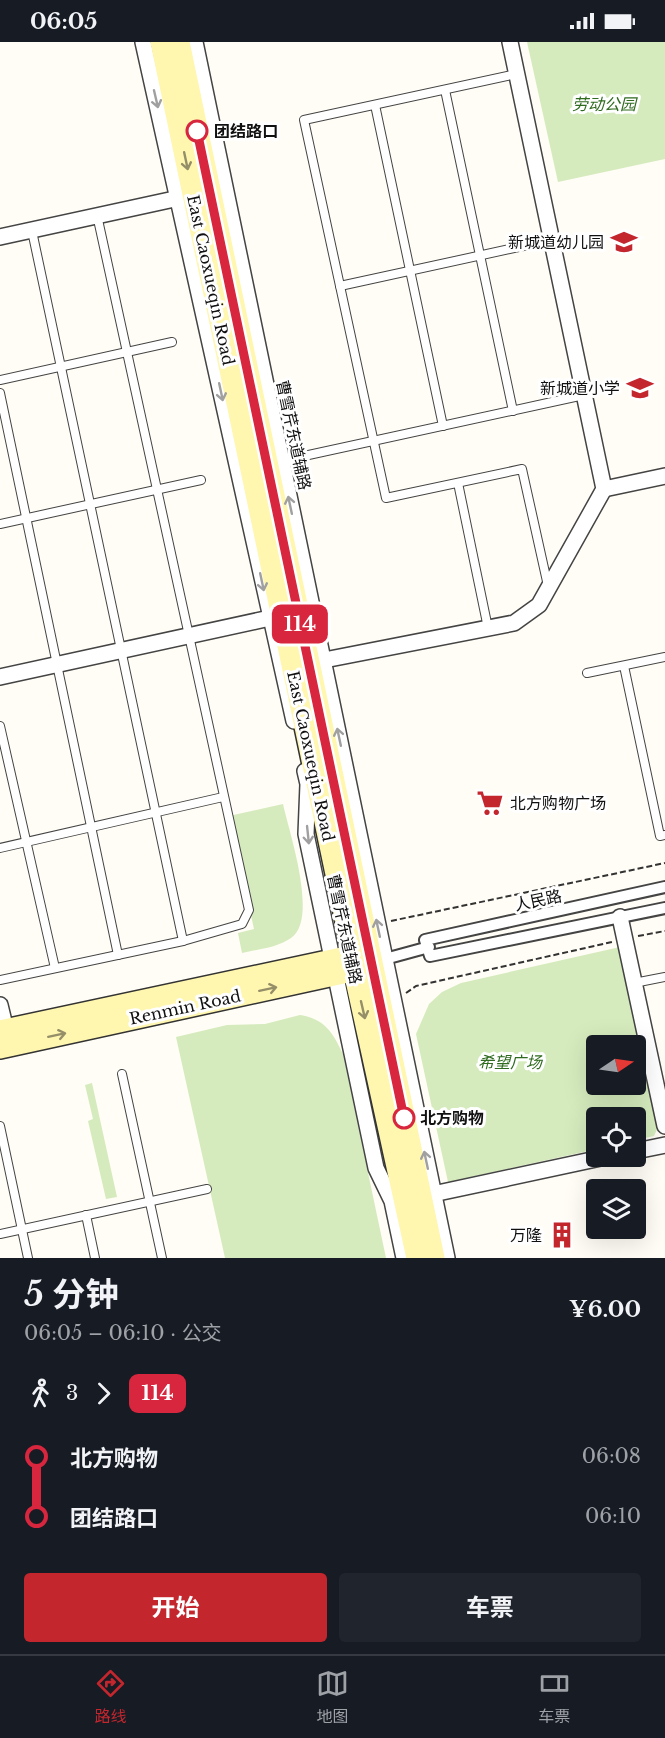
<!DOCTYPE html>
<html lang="zh">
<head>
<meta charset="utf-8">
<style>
  body { margin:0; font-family:"Libre Baskerville","Noto Sans SC",serif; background:#20242c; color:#f1f3f6; height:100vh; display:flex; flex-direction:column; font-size:22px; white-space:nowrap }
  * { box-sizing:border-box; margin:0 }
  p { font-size:20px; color:#9ea1a6 }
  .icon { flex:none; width:33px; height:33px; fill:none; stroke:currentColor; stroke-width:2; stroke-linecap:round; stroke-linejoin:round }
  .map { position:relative; height:1216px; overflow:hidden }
  .drawer { display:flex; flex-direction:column; background:#171b24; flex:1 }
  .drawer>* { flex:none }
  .badge { padding:0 12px; border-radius:9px; font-size:21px; line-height:39px }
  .needle { width:39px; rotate:77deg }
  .fabs { position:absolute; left:586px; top:993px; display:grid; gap:12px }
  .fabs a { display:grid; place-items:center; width:60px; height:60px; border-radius:6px; background:#171b24; box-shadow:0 6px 24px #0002; font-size:30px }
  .map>.badge { position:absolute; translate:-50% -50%; box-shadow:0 0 0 3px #fff }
  .legs { display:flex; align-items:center; gap:9px; height:66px; padding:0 24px; font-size:20px }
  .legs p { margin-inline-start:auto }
  .headline { display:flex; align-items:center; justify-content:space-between; height:102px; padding:0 24px }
  h1 { font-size:33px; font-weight:700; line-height:45px }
  .primary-button { display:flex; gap:12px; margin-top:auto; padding:12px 24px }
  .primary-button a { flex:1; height:69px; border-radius:6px; background:#c4262e; color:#fff; font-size:24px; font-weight:700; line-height:69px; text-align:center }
  .primary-button a+a { background:#20242c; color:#f1f3f6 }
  ul { padding:0 24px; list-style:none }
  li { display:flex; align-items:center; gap:21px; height:60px; font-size:22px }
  li i { display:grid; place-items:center; width:9px; height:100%; margin:0 8px; background:currentColor }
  li i::after { content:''; width:15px; height:15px; margin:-8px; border:4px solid; border-radius:50%; background:#171b24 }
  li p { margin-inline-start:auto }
  li:first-child i { background:linear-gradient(#0000 50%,currentColor 0) }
  li:last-child i { background:linear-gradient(currentColor 50%,#0000 0) }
  .status { display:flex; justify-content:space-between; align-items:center; height:42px; padding:0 30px; background:#171b24; direction:ltr }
  .status svg { height:16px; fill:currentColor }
  .dock { display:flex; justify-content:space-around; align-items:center; height:84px; border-top:2px solid #363941; background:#171b24; font-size:16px; color:#9ea1a6 }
  .dock a { display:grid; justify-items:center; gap:3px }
  .dock .current { color:#c4262e }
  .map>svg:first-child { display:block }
  .green { fill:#d5ebbd; fill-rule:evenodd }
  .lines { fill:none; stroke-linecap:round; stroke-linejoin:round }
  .service-casing { stroke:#444; stroke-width:10 }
  .pedestrian-casing { stroke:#444; stroke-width:14 }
  .minor-casing { stroke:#444; stroke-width:18 }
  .secondary-casing { stroke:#333; stroke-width:24 }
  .path { stroke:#333; stroke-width:2; stroke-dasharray:6 3; stroke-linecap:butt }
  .service { stroke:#fff; stroke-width:8 }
  .pedestrian { stroke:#fff; stroke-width:10 }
  .minor { stroke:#fff; stroke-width:15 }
  .secondary { stroke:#fff6b0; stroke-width:21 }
  .oneway { stroke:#a0a0a0 }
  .oneway2 { stroke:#948f68 }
  .line-1-casing { stroke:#fff; stroke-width:14 }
  .line-1 { stroke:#d7263d; stroke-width:9 }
  .stop-1-dot { fill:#fff; stroke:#d7263d; stroke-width:3 }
  .labels { text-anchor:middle; stroke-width:6; stroke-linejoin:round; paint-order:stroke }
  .park-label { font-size:16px; font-style:italic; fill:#2f6b1f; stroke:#fff }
  .stop-label { font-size:16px; font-weight:bold; fill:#111; stroke:#fff; text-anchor:start }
  .poi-label { font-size:16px; fill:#111; stroke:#fff; text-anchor:end }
  .street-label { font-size:16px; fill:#111; stroke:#fff }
</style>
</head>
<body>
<div class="status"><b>06:05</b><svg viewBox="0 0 49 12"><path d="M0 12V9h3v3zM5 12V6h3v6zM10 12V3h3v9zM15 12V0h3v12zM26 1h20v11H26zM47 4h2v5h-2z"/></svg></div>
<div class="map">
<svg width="665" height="1216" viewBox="0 0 665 1216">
  <rect width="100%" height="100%" fill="#fffdf5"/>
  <g class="green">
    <polygon points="527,0 665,0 665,117 558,140"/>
    <path d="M283 762C289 790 319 877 291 896 277 906 258 907 242 911L238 891 254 887 229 774Z"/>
    <path d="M620 905 659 1083 654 1094 636 1098V1076H597V1107L448 1140 416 992 429 962 442 950 461 941ZM597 1004H636V1042H597Z"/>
    <path d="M300 973C325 977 333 991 343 1012L386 1216H225L176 995 227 983 265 982Z"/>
    <polygon points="92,1041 117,1155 106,1157 88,1079 93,1077 85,1043"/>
  </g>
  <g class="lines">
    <g class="service-casing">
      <g id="service">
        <polyline points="516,32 304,78 386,456 522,427 548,544"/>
        <polyline points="445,48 513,369"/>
        <polyline points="375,63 443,384"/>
        <polyline points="32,189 183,899"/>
        <polyline points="340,244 551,198"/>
        <polyline points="0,338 172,300"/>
        <polyline points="0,351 118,913"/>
        <polyline points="281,419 584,353"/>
        <polyline points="458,441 488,586"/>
        <polyline points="0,482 201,438"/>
        <polyline points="624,624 660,794 665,793"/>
        <polyline points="587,631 665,615"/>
        <polyline points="0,684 55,926"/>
        <polyline points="0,806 223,755"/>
        <polyline points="0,938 183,899 242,882 249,868 97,173"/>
        <polyline points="634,941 665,935"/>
        <polyline points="122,1032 162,1216"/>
        <polyline points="0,1084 28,1216"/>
        <polyline points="86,1173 95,1216"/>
        <polyline points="0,1192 207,1147"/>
      </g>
    </g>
    <g class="pedestrian-casing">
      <g id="pedestrian">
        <polyline points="665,845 425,898 430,914 665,866"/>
        <polyline points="385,917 429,905"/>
      </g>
    </g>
    <g class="minor-casing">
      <g id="minor">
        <polyline points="143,0 294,679"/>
        <polyline points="195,0 447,1216"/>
        <polyline points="0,195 179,156"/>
        <polyline points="604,447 665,434"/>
        <polyline points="314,620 514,581 539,563 604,447 510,0"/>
        <polyline points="0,635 270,576"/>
        <polyline points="305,729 308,742 306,792 376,1126 392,1159 404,1216"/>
        <polyline points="620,875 665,1084"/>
        <polyline points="0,963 6,988"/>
        <polyline points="636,1109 665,1103"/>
        <polyline points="433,1152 610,1114"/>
      </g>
    </g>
    <g class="secondary-casing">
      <g id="secondary">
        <polyline points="161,0 348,889 354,929 417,1216"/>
        <polyline points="179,0 434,1216"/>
        <polyline points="0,989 365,911"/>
        <polyline points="0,1006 366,926"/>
      </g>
    </g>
    <g class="path">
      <polyline points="391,879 665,821"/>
      <polyline points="638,894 665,889"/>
      <polyline points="406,951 416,944 612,900"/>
    </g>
    <use href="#service" class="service"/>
    <use href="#pedestrian" class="pedestrian"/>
    <use href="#minor" class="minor"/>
    <use href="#secondary" class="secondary"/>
  </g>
  <defs><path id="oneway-shaft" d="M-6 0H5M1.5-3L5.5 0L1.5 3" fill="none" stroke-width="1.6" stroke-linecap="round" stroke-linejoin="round" transform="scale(1.5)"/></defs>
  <g class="oneway">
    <use href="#oneway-shaft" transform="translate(156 57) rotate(77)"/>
    <use href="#oneway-shaft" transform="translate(221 350) rotate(78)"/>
    <use href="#oneway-shaft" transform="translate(290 463) rotate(-102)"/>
    <use href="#oneway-shaft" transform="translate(262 540) rotate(78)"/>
    <use href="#oneway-shaft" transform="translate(339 695) rotate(-102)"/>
    <use href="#oneway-shaft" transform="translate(308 793) rotate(84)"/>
    <use href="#oneway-shaft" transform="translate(378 886) rotate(-102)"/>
    <use href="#oneway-shaft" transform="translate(426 1118) rotate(-102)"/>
  </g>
  <g class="oneway2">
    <use href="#oneway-shaft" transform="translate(186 119) rotate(78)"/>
    <use href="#oneway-shaft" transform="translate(268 947) rotate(-12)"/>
    <use href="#oneway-shaft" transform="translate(363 968) rotate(77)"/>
    <use href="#oneway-shaft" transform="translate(57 993) rotate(-12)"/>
  </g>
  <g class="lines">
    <g class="line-1-casing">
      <polyline id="line-1" points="197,89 404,1076"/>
    </g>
    <use href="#line-1" class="line-1"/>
  </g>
  <defs>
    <g id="school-bare" transform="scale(2.07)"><path d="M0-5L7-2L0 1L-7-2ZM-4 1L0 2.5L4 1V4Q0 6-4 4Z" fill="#c4262e" stroke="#fff" stroke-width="2.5" paint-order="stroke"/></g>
    <g id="supermarket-bare" transform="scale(2.07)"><path d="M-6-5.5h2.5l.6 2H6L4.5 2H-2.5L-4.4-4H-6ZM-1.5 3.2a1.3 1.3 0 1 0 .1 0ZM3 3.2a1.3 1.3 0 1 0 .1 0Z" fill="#c4262e" stroke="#fff" stroke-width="2.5" paint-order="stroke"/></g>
    <g id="building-bare" transform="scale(2.07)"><path d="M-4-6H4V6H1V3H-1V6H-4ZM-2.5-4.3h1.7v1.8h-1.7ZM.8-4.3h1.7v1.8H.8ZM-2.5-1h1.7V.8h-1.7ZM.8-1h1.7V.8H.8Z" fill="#c4262e" stroke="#fff" stroke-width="2.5" paint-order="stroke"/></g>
  </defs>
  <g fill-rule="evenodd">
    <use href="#school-bare" x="624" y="200"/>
    <use href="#school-bare" x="640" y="346"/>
    <use href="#supermarket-bare" x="490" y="761"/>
    <use href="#building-bare" x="562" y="1193"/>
  </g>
  <g class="stop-1-dot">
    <circle cx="197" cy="89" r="10"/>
    <circle cx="404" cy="1076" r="10"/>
  </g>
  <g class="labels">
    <g class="park-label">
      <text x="604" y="68">劳动公园</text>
      <text x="510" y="1026">希望广场</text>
    </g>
    <g class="stop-label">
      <text x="214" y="95">团结路口</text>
      <text x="420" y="1082">北方购物</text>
    </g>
    <g class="poi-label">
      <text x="604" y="206">新城道幼儿园</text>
      <text x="620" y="352">新城道小学</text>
      <text x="510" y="767" text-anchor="start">北方购物广场</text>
      <text x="542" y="1199">万隆</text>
    </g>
    <g class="street-label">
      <text transform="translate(211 238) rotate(78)" y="6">East Caoxueqin Road</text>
      <text transform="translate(294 393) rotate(78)" y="6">曹雪芹东道辅路</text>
      <text transform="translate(311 714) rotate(78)" y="6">East Caoxueqin Road</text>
      <text transform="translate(538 858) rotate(-12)" y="6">人民路</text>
      <text transform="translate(345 887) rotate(78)" y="6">曹雪芹东道辅路</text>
      <text transform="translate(185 965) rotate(-12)" y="6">Renmin Road</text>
    </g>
  </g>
</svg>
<div class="fabs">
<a><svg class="needle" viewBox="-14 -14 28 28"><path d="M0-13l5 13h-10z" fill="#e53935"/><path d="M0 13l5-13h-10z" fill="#9ea1a6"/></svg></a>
<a><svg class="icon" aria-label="locate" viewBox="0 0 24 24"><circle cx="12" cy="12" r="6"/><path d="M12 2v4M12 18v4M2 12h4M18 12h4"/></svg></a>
<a><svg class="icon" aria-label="layers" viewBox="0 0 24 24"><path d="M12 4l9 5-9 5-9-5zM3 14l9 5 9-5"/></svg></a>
</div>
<b class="badge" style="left:300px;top:582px;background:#d7263d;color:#fff">114</b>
</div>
<section class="drawer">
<div class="headline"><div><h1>5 分钟</h1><p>06:05 – 06:10 · 公交</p></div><b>¥6.00</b></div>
<div class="legs"><svg class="icon" aria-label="walk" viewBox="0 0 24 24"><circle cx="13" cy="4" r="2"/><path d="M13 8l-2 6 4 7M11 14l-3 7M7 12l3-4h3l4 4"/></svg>3<svg class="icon" aria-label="forward" viewBox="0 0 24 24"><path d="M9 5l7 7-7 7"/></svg><b class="badge" style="background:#d7263d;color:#fff">114</b></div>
<ul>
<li><i style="color:#d7263d"></i><b>北方购物</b><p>06:08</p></li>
<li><i style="color:#d7263d"></i><b>团结路口</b><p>06:10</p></li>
</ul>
<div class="primary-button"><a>开始</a><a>车票</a></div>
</section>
<nav class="dock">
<a class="current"><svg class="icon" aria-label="directions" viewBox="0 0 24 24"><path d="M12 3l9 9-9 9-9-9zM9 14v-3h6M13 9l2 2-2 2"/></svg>路线</a>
<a><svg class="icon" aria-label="map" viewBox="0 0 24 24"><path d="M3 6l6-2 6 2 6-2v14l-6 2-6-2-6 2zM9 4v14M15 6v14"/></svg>地图</a>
<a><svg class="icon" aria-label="tickets" viewBox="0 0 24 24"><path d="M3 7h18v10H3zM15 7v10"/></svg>车票</a>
</nav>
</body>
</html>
